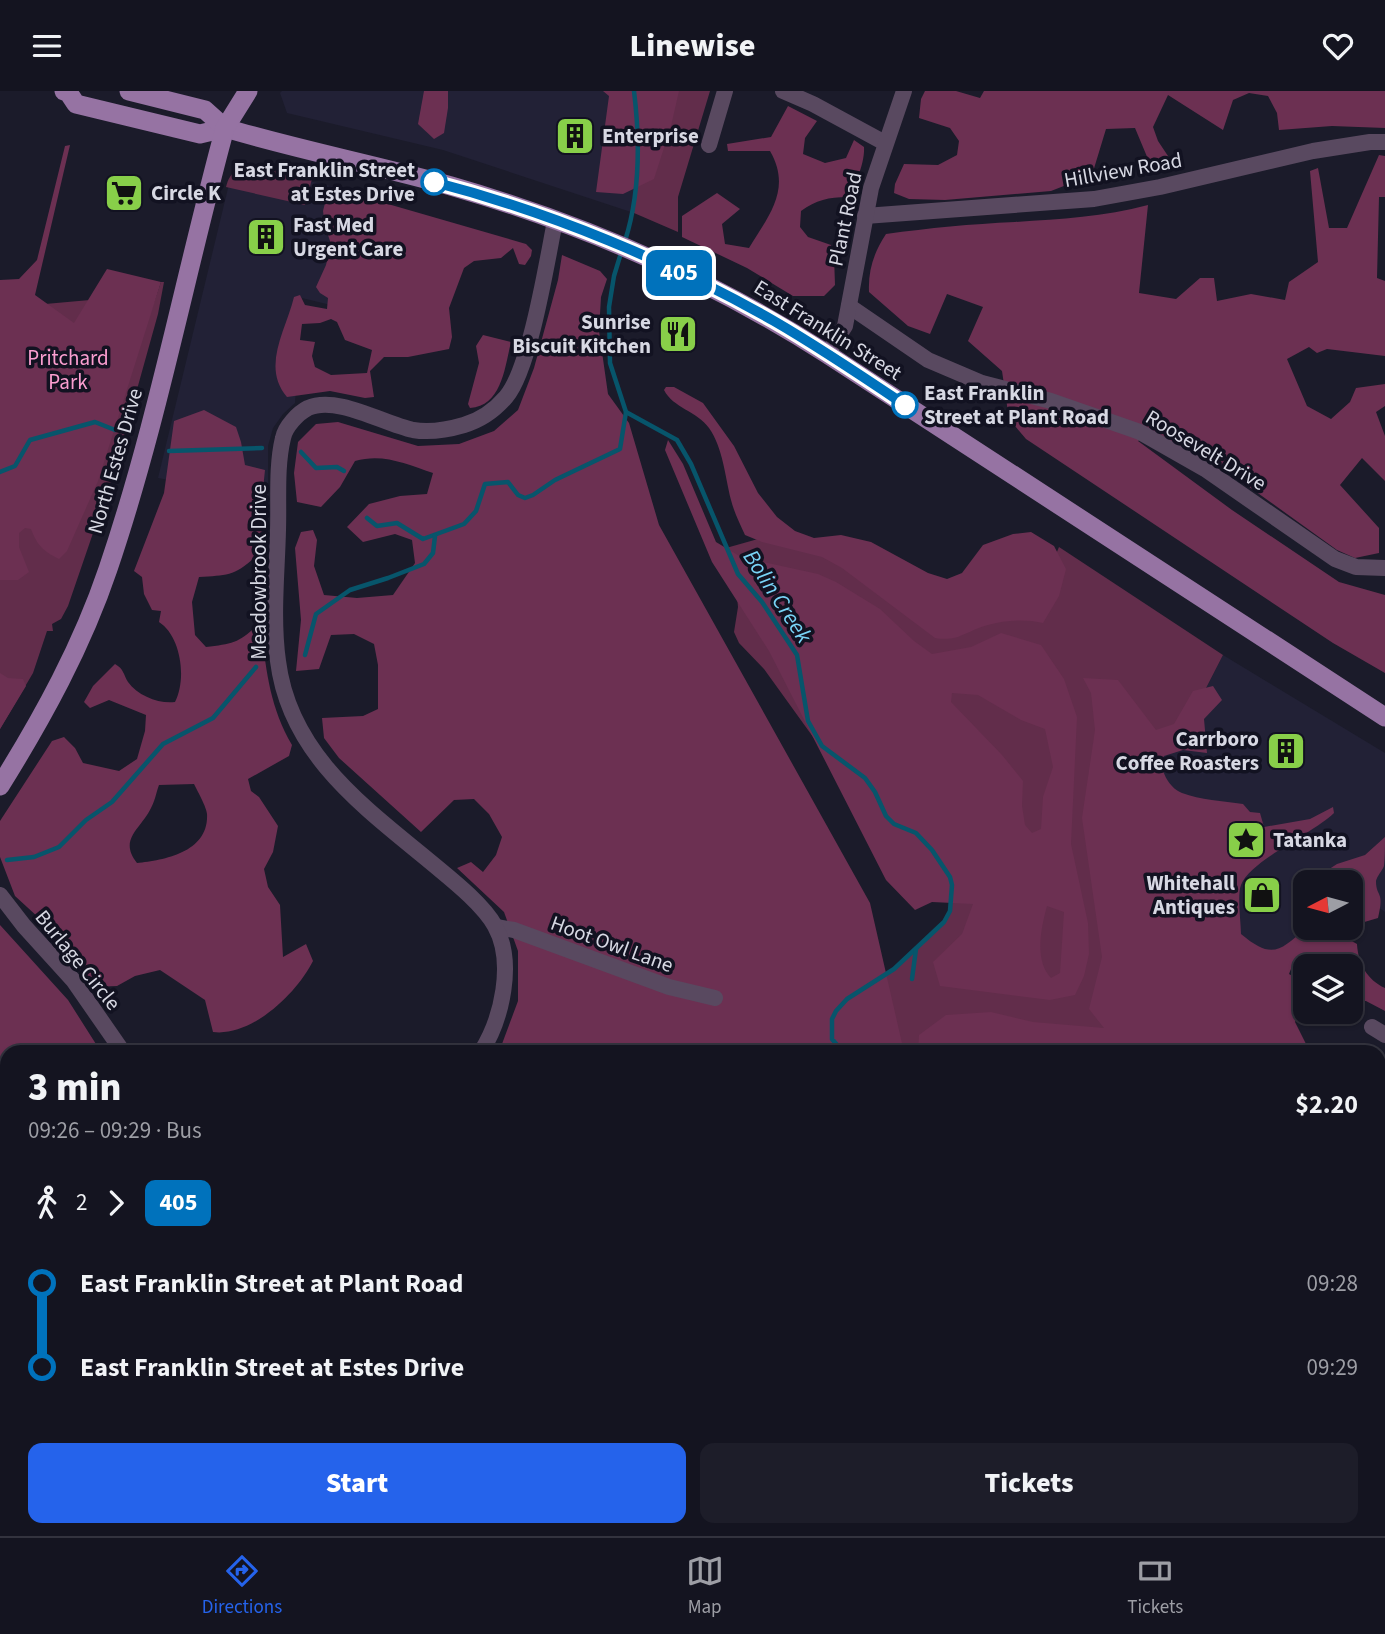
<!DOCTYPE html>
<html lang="en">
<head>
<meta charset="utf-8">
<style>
  body { margin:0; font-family:"Source Sans 3",sans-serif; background:#1d1d29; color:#f1f3f6; height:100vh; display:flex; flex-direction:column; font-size:26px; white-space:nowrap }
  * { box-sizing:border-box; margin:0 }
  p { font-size:23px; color:#9d9ea5 }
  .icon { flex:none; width:38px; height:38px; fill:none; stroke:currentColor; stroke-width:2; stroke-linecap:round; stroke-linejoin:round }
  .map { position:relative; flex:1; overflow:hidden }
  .details { position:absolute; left:0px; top:954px; width:1386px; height:492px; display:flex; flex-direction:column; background:#141420; border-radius:21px 21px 0 0; box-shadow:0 2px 5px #0004,0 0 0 2px #33333e }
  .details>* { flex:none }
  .badge { padding:0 14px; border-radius:10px; font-size:24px; line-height:46px }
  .needle { width:46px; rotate:264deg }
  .tools { position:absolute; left:1293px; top:779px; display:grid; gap:14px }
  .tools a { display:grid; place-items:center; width:70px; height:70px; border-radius:14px; background:#141420; box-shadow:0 2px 5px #0004,0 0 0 2px #33333e; font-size:35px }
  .map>.badge { position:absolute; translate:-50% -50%; box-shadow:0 0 0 4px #fff }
  .legs { display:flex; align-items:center; gap:10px; height:77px; padding:0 28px; font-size:23px }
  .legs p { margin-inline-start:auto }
  .overview { display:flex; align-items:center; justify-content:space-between; height:119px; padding:0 28px }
  h1 { font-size:38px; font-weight:800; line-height:52px }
  .primary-button { display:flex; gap:14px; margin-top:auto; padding:14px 28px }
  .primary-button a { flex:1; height:80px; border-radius:14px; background:#2563eb; color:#fff; font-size:28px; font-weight:800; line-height:80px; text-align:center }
  .primary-button a+a { background:#1d1d29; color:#f1f3f6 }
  ul { padding:0 28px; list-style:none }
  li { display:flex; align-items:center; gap:24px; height:84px; font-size:26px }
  li i { display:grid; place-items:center; width:10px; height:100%; margin:0 9px; background:currentColor }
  li i::after { content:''; width:18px; height:18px; margin:-9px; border:5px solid; border-radius:50%; background:#141420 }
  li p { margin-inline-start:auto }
  li:first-child i { background:linear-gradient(#0000 50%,currentColor 0) }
  li:last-child i { background:linear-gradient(currentColor 50%,#0000 0) }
  header { display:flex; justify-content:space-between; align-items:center; height:91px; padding:0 28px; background:#141420; font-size:32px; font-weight:800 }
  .tab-bar { display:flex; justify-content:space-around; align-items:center; height:98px; border-top:2px solid #33333e; background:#141420; font-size:19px; color:#9d9ea5 }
  .tab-bar a { display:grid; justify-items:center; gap:4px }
  .tab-bar .selected { color:#2563eb }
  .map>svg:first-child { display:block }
  .built { fill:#222136 }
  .green { fill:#622d4b }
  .forest { fill:#6c3052; fill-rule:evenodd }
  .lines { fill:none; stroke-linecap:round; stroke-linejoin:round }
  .stream { stroke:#07556b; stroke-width:4.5 }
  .minor { stroke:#594960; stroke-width:16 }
  .major { stroke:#9673a3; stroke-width:19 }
  .line-1-casing { stroke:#fff; stroke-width:16 }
  .line-1 { stroke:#0072bc; stroke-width:10 }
  .stop-1-dot { fill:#fff; stroke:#0072bc; stroke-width:3.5 }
  .labels { text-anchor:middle; stroke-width:7; stroke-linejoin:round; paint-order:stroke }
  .poi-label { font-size:21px; font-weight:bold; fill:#d7d8e3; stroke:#121221; text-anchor:start }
  .stop-label { font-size:21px; font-weight:bold; fill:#d7d8e3; stroke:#121221; text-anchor:end }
  .street-label { font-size:21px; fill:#d7d8e3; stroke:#121221 }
  .park-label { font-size:21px; fill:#fb9ed0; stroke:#121221 }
  .water-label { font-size:23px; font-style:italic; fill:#79d4f7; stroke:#121221 }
</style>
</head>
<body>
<header><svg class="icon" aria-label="menu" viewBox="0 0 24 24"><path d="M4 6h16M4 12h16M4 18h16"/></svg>Linewise<svg class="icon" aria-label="heart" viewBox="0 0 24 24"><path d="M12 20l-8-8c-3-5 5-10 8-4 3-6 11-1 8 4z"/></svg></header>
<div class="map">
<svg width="1385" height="1445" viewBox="0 0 1385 1445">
  <rect width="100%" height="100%" fill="#1b1b2a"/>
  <g class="built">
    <polygon points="282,0 634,0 638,31 634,122 443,59 287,22 280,2"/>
    <polygon points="257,78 374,105 343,217 302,207 295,312 283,323 273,337 268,355 268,407 158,387 230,89"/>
    <polygon points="1223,564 1385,662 1385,821 1351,797 1351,791 1306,791 1306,836 1314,837 1256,920 1131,701 1185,638"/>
  </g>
  <g class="green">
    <polygon points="634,0 710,0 678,106 678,141 634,122 638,31"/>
    <path d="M256 75 312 88 305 114 226 96C230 79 240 76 256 75Z"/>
    <polygon points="161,191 164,191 158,223 114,381 68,515 61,528 52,533 53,540 47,540 33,582 0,638 0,209 34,214 101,208 150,223"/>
    <polygon points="758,448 831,463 1031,523 1059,456 1223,564 1185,638 1131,701 1220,823 1278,961 911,961 836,920 894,878 944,831 950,820 952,794 821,657 764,578 739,552 734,541 738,516 735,484 726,457"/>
  </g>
  <g class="forest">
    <polygon points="424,0 448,0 448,17 444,42 434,48 418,33"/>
    <polygon points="603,0 679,0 671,35 654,88 623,103 596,101 609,5"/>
    <polygon points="925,0 956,0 980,7 984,0 1385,0 1385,37 1332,35 1279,39 1277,22 1268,5 1249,2 1233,9 1223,39 1168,4 1153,36 1158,50 1172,71 1153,80 1135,37 1106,38 1092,84 1051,100 945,109 909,108 894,102 895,93 904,73 938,74 957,64 959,50 950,37 919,27 921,8"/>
    <path d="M788 15 817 30 805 47 803 63 825 72 846 67 854 49 864 56C865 71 856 94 847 106 829 106 816 109 801 120L800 136 808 146 831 154 834 165 835 194 824 205H793L747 177 682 146V125L717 102 740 118 722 133 725 153 749 157C769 124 792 98 770 60H728L727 53 771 46Z"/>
    <path d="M70 54 35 204 74 232 107 178 161 191 98 390 67 460 59 468C43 460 37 454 31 438L25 437 19 442V456L29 481 18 489H0V189L19 188 37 169 65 55Z"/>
    <path d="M1379 64 1385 65V106H1379L1377 187 1385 190V265L1327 258 1317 262 1309 256 1287 268 1307 315 1331 328 1350 311 1356 297 1385 293V315L1376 321 1385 345V390L1362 367 1340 394 1379 437V462L1355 467 1337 459 1212 369 1150 340 1138 350 1232 419 1339 491 1385 504V582L1333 552 1026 348 1009 328 1002 280 968 250 983 216 947 203 930 243 908 235 869 201C868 179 874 161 886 143 929 137 971 133 1015 131 1060 128 1104 126 1148 114L1139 202 1176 208 1200 187H1214L1217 210 1251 203 1285 209 1289 191 1318 171 1310 80 1318 77 1329 137H1347Z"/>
    <path d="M336 98 526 153 532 159 531 165 525 174 519 173 513 157 501 167 474 170 464 177 449 217 452 246 449 258 408 266H384L370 280 374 306 365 307 330 300 287 306C261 276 286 239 294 206L300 204 305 214 327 218 328 207 320 202 316 196 326 174 331 153 325 135 323 120 328 100ZM331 228 337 231 345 249 372 259 367 282 331 284 315 276 312 265 315 251 300 249 302 233 320 232Z"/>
    <path d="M562 164 600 180 607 188 601 206 599 240 608 303 629 332 659 434 870 812 904 961H499L518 910V860L504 821 457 777 471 771 483 781 496 764 502 746 489 723 474 708 454 709 421 741 339 667 324 647 322 627 363 625 378 618V574L374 553 354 543 331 544 319 578 296 580 301 529 295 457 301 441 313 439 317 449 314 475 324 504 357 507 393 504 415 472 412 449 395 443 363 451 347 436 369 413 400 405 427 403 433 382C406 373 383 362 355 370L340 396 321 416 297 411 294 382 298 351 316 333 338 331 418 355 459 353 494 340 518 319 534 277 558 189Z"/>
    <path d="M483 244 511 251C505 275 502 315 470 317L468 313 479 272 476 255Z"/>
    <path d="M666 296H674L703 312 734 355 758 402 777 426 795 440 814 447 841 444 871 451 928 482 947 488 962 482 983 454 1013 443 1031 441 1054 455 1066 478 1059 505 1043 532C1026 528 1005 529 988 534 965 540 960 551 935 547L842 477 822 466 762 451 745 444C740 433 734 421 731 409 725 385 723 357 709 337 697 320 673 317 664 299Z"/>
    <path d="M204 319 236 336 241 351 245 374 265 379 261 417 262 440 251 450 255 466C234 486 226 484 199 486L192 511 195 544 206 556C232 553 240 552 258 533L262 541C266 582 271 618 292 654L289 665 248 688 251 700 259 706 278 735 273 761 264 778 268 796 280 814 283 866 306 853 313 870C297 902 252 946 213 941L205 909 160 879 135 885 117 895 93 896 39 827 15 805 0 766V730L52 650 64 646 75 657 83 672 119 680 137 668 145 640 146 624 109 609 90 617 84 611 93 595 115 573C124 578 123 583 128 591 138 605 159 613 175 611 187 588 181 545 159 531L161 520 152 519 144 503 142 486 134 480 164 402 174 330ZM194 693C197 699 207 717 207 723 209 761 165 769 137 772 118 748 141 738 151 717 155 710 156 702 159 694Z"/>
    <path d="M668 349 683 373 716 451 741 466 818 483 836 491 880 518 914 550 932 563 971 556 1001 542 1041 554 1064 588 1077 626 1071 753 1088 832 1089 863 1084 885 1075 904 1050 909 940 895 933 871 962 843 973 813 932 811 915 819 886 789 769 560 712 471 665 359ZM952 602 978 604 1021 629 1045 638 1053 676 1043 706 1041 738 1032 742 1025 734 1022 715 1023 690 1002 664 951 611ZM1047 815 1064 821 1060 882 1051 887C1034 869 1041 837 1047 815Z"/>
    <polygon points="0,582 8,587 23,588 26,595 0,638"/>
    <path d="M1083 587 1118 589 1156 639 1174 633 1193 600 1213 595 1222 609 1204 628 1207 662 1183 659 1164 665C1158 678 1169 697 1182 702 1200 709 1223 710 1243 713L1250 721 1260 722 1264 736 1310 728 1333 716 1334 722C1312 743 1250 770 1241 794 1237 804 1241 831 1241 843 1272 869 1280 860 1306 837H1328L1357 853C1358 872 1367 889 1385 897V920L1366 910H1351V875H1306L1305 877 1291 878 1289 883 1305 892V915L1298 922 1295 931 1306 953 1317 961H918L919 944 946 924 991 921 1033 931 1104 937 1089 918 1102 866 1082 727 1095 639 1091 602Z"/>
    <path d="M1385 746C1385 755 1385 767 1384 775 1382 780 1377 785 1376 790 1376 807 1385 799 1378 827L1361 832V809L1351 806V791H1316L1317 786 1337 773 1365 764Z"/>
    <polygon points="0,834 68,909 101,961 7,961 7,1181 0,1177"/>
    <polygon points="1379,1033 1385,1042 1385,1403 1379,1415"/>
    <polygon points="7,1217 7,1438 193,1438 193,1445 0,1445 0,1378 4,1365 0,1350 0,1327 2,1326 0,1320 0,1229"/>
    <polygon points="1030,1438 1032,1445 629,1445 629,1439"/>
    <polygon points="593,1439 594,1445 226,1445 226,1439"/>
  </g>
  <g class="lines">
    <g class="stream">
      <path d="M625 150C640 103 640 49 634 0"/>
      <polyline points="621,162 614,185 609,216 610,272 626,321 677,349 691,373 738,483 762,511 797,564 808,630 822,655 865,687 875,701 886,725 894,733 916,742 932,759 950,786 952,794 950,820 944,831 894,878 847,908 836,920 832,928 832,948 843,961"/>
      <polyline points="169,360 262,357"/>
      <polyline points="301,361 316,377 337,376 344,380"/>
      <polyline points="0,381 15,375 30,349 95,331 115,339"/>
      <polyline points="367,427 377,435 397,432 423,448 464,433 476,420 485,393 508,391 518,404 525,407 533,404 555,389 620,358 626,321"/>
      <polyline points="305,564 316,523 350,499 388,487 424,473 433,462 435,445"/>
      <polyline points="7,769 34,766 59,756 86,729 112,711 163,653 213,627 256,576"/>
      <polyline points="912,888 916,858"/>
      <polyline points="1379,1231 1385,1230"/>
      <polyline points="930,1438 931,1445"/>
    </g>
    <g class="minor">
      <polyline points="783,0 813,13 885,52"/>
      <polyline points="709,54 725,0"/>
      <polyline points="865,125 1094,108 1160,96 1313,60 1370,51 1385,51"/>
      <polyline points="849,215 928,269 982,292 1051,310 1140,341 1205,378 1335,468 1356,476 1385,477"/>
      <polyline points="827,263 845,235 871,97 904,0"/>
      <polyline points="0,804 24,835 73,889 123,961"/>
      <polyline points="496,836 514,839 669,896 715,907"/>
      <polyline points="1372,936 1385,944"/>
      <path d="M481 961C502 928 515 871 495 835 484 815 456 792 439 778 370 720 290 667 278 570 272 527 277 482 278 439 279 409 276 376 283 347 285 336 298 322 308 317 337 304 384 333 413 339 431 342 447 339 464 334 481 329 494 320 506 306 530 278 547 170 555 130"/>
      <polyline points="215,1438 215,1445"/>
      <polyline points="612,1438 613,1445"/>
      <polyline points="1053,1438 1054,1445"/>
      <polyline points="1198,1438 1198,1445"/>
      <polyline points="1380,1445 1385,1435"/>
    </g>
    <g class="major">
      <polyline points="64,0 68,1 76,13 200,43 225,37"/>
      <path d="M129 0 205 19 225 37C299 59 376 74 451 95 583 133 712 189 827 263L1385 626"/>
      <path d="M0 695C43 626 82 555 108 478 157 334 185 184 225 37L248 0"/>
    </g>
  </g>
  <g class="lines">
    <g class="line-1-casing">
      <path id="line-1" d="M434 91C550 121 671 171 774 230 819 256 862 285 905 314"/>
    </g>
    <use href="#line-1" class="line-1"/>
  </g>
  <defs>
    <g id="building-square" transform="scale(2.0125)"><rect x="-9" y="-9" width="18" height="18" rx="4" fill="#88cf49" stroke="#121221"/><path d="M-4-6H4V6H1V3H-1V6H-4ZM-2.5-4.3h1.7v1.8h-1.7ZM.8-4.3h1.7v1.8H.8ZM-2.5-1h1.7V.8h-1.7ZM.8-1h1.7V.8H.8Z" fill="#111"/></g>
    <g id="supermarket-square" transform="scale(2.0125)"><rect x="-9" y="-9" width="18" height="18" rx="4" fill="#88cf49" stroke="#121221"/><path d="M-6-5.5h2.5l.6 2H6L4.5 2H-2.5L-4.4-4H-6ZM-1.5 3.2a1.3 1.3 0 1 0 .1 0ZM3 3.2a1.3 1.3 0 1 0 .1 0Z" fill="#111"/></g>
    <g id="restaurant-square" transform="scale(2.0125)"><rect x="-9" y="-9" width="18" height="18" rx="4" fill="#88cf49" stroke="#121221"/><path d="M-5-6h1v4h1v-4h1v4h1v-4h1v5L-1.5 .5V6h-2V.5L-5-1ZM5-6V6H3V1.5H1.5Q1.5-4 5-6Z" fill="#111"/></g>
    <g id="sight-square" transform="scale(2.0125)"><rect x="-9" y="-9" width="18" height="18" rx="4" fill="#88cf49" stroke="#121221"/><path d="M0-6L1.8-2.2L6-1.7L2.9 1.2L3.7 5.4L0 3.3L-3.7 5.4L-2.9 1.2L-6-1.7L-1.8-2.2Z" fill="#111"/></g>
    <g id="shop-square" transform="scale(2.0125)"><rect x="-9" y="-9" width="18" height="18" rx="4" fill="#88cf49" stroke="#121221"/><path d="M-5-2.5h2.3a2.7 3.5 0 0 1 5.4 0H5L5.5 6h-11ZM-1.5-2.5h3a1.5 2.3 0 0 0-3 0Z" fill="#111"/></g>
  </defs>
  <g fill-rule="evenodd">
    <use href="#building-square" x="575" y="45"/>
    <use href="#supermarket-square" x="124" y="102"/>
    <use href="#building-square" x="266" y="146"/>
    <use href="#restaurant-square" x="678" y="243"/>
    <use href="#building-square" x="1286" y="660"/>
    <use href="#sight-square" x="1246" y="749"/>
    <use href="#shop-square" x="1262" y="804"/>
  </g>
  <g class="stop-1-dot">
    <circle cx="434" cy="91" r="12"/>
    <circle cx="905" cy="314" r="12"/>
  </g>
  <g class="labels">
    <g class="poi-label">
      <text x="602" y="52">Enterprise</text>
      <text x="151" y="109">Circle K</text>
      <text x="293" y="141">Fast Med<tspan x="293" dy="24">Urgent Care</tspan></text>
      <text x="651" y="238" text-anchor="end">Sunrise<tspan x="651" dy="24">Biscuit Kitchen</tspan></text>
      <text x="1259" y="655" text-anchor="end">Carrboro<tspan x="1259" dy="24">Coffee Roasters</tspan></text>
      <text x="1273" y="756">Tatanka</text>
      <text x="1235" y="799" text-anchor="end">Whitehall<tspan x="1235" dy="24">Antiques</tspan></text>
    </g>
    <g class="stop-label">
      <text x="415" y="86">East Franklin Street<tspan x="415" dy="24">at Estes Drive</tspan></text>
      <text x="924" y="309" text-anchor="start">East Franklin<tspan x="924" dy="24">Street at Plant Road</tspan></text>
    </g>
    <g class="street-label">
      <text transform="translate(1123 79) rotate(-10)" y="7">Hillview Road</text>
      <text transform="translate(845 128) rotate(-78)" y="7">Plant Road</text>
      <text transform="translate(828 239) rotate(32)" y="7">East Franklin Street</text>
      <text transform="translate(1206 359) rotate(31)" y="7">Roosevelt Drive</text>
      <text transform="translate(115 370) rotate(-74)" y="7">North Estes Drive</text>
      <text transform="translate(259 481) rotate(-90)" y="7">Meadowbrook Drive</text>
      <text transform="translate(612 853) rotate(20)" y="7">Hoot Owl Lane</text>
      <text transform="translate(78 869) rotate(51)" y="7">Burlage Circle</text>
    </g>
    <g class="park-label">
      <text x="68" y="274">Pritchard<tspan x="68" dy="24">Park</tspan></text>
    </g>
    <g class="water-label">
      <text transform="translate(778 505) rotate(57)" y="8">Bolin Creek</text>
    </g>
  </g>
</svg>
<div class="tools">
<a><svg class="needle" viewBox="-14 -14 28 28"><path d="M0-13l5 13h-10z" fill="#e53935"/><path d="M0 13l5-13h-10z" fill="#9d9ea5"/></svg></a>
<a><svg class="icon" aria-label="layers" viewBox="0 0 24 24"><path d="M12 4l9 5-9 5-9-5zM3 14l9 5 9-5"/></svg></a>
</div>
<b class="badge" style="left:679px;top:182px;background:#0072bc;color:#fff">405</b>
<section class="details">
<div class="overview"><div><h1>3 min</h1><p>09:26 – 09:29 · Bus</p></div><b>$2.20</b></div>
<div class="legs"><svg class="icon" aria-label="walk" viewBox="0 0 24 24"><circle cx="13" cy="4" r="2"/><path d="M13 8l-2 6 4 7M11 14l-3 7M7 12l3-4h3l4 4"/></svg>2<svg class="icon" aria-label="forward" viewBox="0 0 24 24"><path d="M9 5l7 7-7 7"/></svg><b class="badge" style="background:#0072bc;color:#fff">405</b></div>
<ul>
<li><i style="color:#0072bc"></i><b>East Franklin Street at Plant Road</b><p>09:28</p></li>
<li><i style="color:#0072bc"></i><b>East Franklin Street at Estes Drive</b><p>09:29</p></li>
</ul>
<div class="primary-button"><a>Start</a><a>Tickets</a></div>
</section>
</div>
<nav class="tab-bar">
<a class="selected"><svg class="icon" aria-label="directions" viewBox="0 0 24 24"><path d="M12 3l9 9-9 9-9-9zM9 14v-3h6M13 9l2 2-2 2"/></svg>Directions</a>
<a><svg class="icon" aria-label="map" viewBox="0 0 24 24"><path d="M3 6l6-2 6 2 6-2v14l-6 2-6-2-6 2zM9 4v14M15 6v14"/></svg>Map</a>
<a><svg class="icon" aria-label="tickets" viewBox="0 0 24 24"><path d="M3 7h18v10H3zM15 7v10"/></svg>Tickets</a>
</nav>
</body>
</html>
